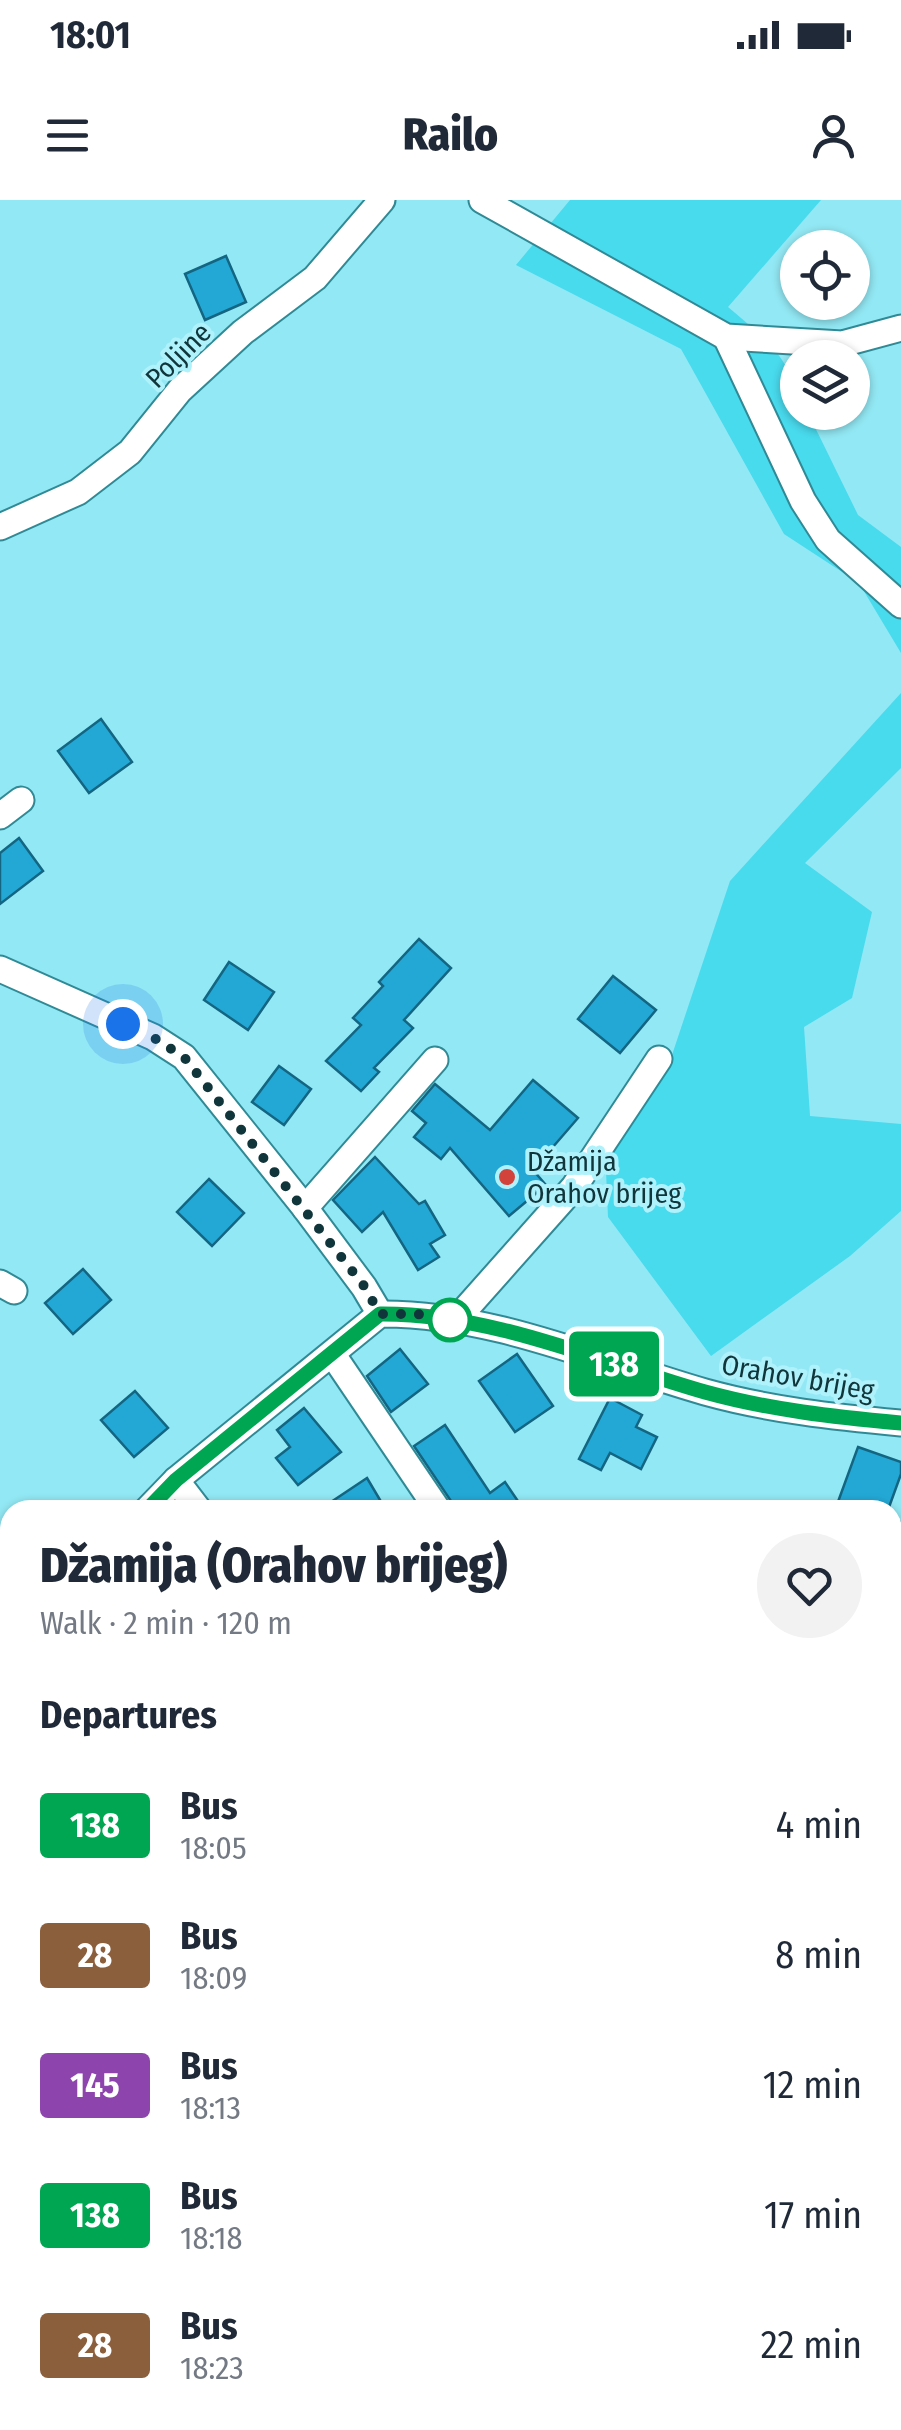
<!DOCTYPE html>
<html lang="en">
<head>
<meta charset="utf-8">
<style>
  body { margin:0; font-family:"Fira Sans Condensed",sans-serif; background:#f2f2f3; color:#1f2937; height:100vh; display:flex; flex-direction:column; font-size:38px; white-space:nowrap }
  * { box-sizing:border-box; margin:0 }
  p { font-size:32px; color:#747a83 }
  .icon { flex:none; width:55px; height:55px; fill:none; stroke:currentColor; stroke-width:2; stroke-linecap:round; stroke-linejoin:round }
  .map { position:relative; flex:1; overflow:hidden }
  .panel { position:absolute; left:0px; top:1300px; width:902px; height:930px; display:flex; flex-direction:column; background:#fff; border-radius:30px 30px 0 0; box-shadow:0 2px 8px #0004 }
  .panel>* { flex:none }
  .badge { padding:0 20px; border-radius:8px; font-size:35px; line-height:65px }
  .buttons { position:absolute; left:780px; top:30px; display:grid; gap:20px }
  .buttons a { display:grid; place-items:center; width:90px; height:90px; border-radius:50%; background:#fff; box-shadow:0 2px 8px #0004; font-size:50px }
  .you { position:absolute; width:50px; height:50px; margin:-25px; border:8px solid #fff; border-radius:50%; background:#1a73e8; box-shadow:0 0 0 15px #1a73e833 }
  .map>.badge { position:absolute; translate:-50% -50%; box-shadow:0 0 0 5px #fff }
  h2 { padding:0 40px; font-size:38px; line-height:90px }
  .round { display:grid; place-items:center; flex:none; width:105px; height:105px; border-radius:52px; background:#f2f2f3 }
  .headline { display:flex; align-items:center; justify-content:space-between; height:170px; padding:0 40px }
  h1 { font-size:48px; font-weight:800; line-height:75px }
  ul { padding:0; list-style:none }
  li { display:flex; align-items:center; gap:30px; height:130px; padding:0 40px }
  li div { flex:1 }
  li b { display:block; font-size:38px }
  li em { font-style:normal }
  li .badge { min-width:110px; font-weight:700; text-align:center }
  .status { display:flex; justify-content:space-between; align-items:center; height:70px; padding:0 50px; background:#fff; direction:ltr }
  .status svg { height:28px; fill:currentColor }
  header { display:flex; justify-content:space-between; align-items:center; height:130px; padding:0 40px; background:#fff; font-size:45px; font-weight:800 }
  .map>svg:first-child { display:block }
  .green { fill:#48daed }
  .building { fill:#23a8d5; stroke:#146581; stroke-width:2.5 }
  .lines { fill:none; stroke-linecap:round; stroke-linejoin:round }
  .minor-casing { stroke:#308a96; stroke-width:29 }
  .minor { stroke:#fff; stroke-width:25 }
  .line-casing { stroke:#fff; stroke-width:22 }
  .line { stroke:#00a651; stroke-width:15 }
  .walk { stroke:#10353a; stroke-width:10; stroke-dasharray:0 18 }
  .poi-dot { fill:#d2443b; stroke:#aff2fc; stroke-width:4 }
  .stop-dot { fill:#fff; stroke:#00a651; stroke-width:5 }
  .labels { text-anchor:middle; stroke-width:8; stroke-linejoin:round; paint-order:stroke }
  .street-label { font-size:28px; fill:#10353a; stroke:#aff2fc }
  .poi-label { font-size:28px; fill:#10353a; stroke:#aff2fc; text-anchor:start }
</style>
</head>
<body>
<div class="status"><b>18:01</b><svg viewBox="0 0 49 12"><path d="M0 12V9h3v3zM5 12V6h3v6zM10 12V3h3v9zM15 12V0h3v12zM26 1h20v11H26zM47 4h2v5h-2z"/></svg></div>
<header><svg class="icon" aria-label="menu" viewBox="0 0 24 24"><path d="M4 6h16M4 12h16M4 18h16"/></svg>Railo<svg class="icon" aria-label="person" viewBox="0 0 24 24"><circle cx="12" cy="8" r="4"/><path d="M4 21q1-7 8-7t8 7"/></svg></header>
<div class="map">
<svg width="901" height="2230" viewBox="0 0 901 2230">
  <rect width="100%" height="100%" fill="#92e8f4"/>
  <g class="green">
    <path d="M570 0H821L728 107C764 138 797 161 798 212L808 213 858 315 901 347V453L859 383 784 334 681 149 516 65Z"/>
    <polygon points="901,493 901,568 805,663 872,712 852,798 804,827 810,916 901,924 901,1011 850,1056 711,1156 608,1017 605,948 666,873 730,681"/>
  </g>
  <g class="building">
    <polygon points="226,56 246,102 205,120 185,74"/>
    <polygon points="101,519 132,562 89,593 58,551"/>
    <polygon points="19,638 43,671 0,704 0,653"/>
    <polygon points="419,739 451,768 404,820 413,828 374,868 379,872 361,891 326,861 361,825 353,818 383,786 379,782"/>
    <polygon points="229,762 274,792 248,830 204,800"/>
    <polygon points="613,776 656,810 620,853 578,819"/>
    <polygon points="279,866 311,889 284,925 252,902"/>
    <polygon points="533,880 578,918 533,970 546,985 509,1016 450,948 441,959 414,937 426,923 412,911 435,884 490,930"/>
    <polygon points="375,957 419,1004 425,1001 445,1035 430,1044 439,1057 418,1070 383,1012 362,1032 333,1000"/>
    <polygon points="209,979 244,1013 212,1046 177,1012"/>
    <polygon points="83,1069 111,1100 73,1134 45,1103"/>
    <polygon points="400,1149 428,1184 391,1212 367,1176"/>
    <polygon points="517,1154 553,1206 515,1232 479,1181"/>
    <polygon points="135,1191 168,1228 134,1257 101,1220"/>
    <polygon points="610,1198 642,1215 636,1227 657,1237 641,1269 610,1253 601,1270 579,1259"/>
    <polygon points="304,1208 341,1252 298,1285 276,1258 290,1247 277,1230"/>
    <polygon points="445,1225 490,1293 505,1282 524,1310 454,1310 451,1301 414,1246"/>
    <polygon points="858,1247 901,1262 901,1274 888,1310 835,1310"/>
    <polygon points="367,1278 386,1310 319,1310"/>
  </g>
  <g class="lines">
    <g class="minor-casing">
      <g id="minor">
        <polyline points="482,0 726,137 842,144 901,128"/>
        <polyline points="726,137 803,301 828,340 901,405"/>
        <polyline points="0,327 78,292 130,252 180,190 243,132 315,78 382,0"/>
        <polyline points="0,616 21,600"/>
        <polyline points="0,769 153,837 184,857 305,1008 364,1087 380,1114"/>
        <polyline points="305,1008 435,860"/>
        <polyline points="0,1083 14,1091"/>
        <polyline points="455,1121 574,987 659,859"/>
        <polyline points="333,1155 438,1310"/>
        <polyline points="176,1280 199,1310"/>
        <path d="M147 1310 176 1280 380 1114C492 1113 600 1162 705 1192 770 1210 835 1217 901 1223"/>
        <polyline points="892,1344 901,1335"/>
        <polyline points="0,1466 10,1460"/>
        <polyline points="892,1560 901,1571"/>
        <polyline points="0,1586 10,1606"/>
        <polyline points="892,1910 901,1921"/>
        <polyline points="0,1960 10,1976"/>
        <polyline points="187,2220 201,2230"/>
        <polyline points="472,2220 481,2230"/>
      </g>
    </g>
    <use href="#minor" class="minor"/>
  </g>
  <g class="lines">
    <g class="line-casing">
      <path id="line" d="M147 1310 176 1280 380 1114C491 1113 600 1162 705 1192 770 1210 835 1217 901 1223"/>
    </g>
    <use href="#line" class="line"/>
    <polyline class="walk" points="123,824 154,838 184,857 364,1086 380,1114 417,1114 455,1121 450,1120"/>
  </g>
  <circle class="poi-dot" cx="507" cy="977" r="10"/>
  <circle class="stop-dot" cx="450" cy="1120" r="20"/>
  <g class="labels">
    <g class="street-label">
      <text transform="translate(178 155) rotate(-45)" y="10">Poljine</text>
      <text transform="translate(798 1177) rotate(10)" y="10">Orahov brijeg</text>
    </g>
    <g class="poi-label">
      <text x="527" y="971">Džamija<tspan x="527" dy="32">Orahov brijeg</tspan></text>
    </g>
  </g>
</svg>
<div class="buttons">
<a><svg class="icon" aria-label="locate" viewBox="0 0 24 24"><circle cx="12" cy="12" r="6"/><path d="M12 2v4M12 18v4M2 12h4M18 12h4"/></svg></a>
<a><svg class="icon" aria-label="layers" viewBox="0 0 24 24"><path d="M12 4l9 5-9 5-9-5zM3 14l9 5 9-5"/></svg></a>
</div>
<div class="you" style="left:123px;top:824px"></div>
<b class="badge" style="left:614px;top:1164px;background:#00a651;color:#fff">138</b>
<section class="panel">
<div class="headline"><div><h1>Džamija (Orahov brijeg)</h1><p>Walk · 2 min · 120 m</p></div><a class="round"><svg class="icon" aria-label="heart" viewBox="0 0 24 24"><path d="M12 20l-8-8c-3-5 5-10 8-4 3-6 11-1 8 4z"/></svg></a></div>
<h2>Departures</h2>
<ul>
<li><span class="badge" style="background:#00a651;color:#fff">138</span><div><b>Bus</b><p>18:05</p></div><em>4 min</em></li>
<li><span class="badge" style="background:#8b5e3c;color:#fff">28</span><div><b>Bus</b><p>18:09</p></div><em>8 min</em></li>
<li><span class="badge" style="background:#8e44ad;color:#fff">145</span><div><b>Bus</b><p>18:13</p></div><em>12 min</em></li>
<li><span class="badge" style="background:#00a651;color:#fff">138</span><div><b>Bus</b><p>18:18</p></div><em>17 min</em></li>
<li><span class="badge" style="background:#8b5e3c;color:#fff">28</span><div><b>Bus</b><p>18:23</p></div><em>22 min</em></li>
</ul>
</section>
</div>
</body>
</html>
